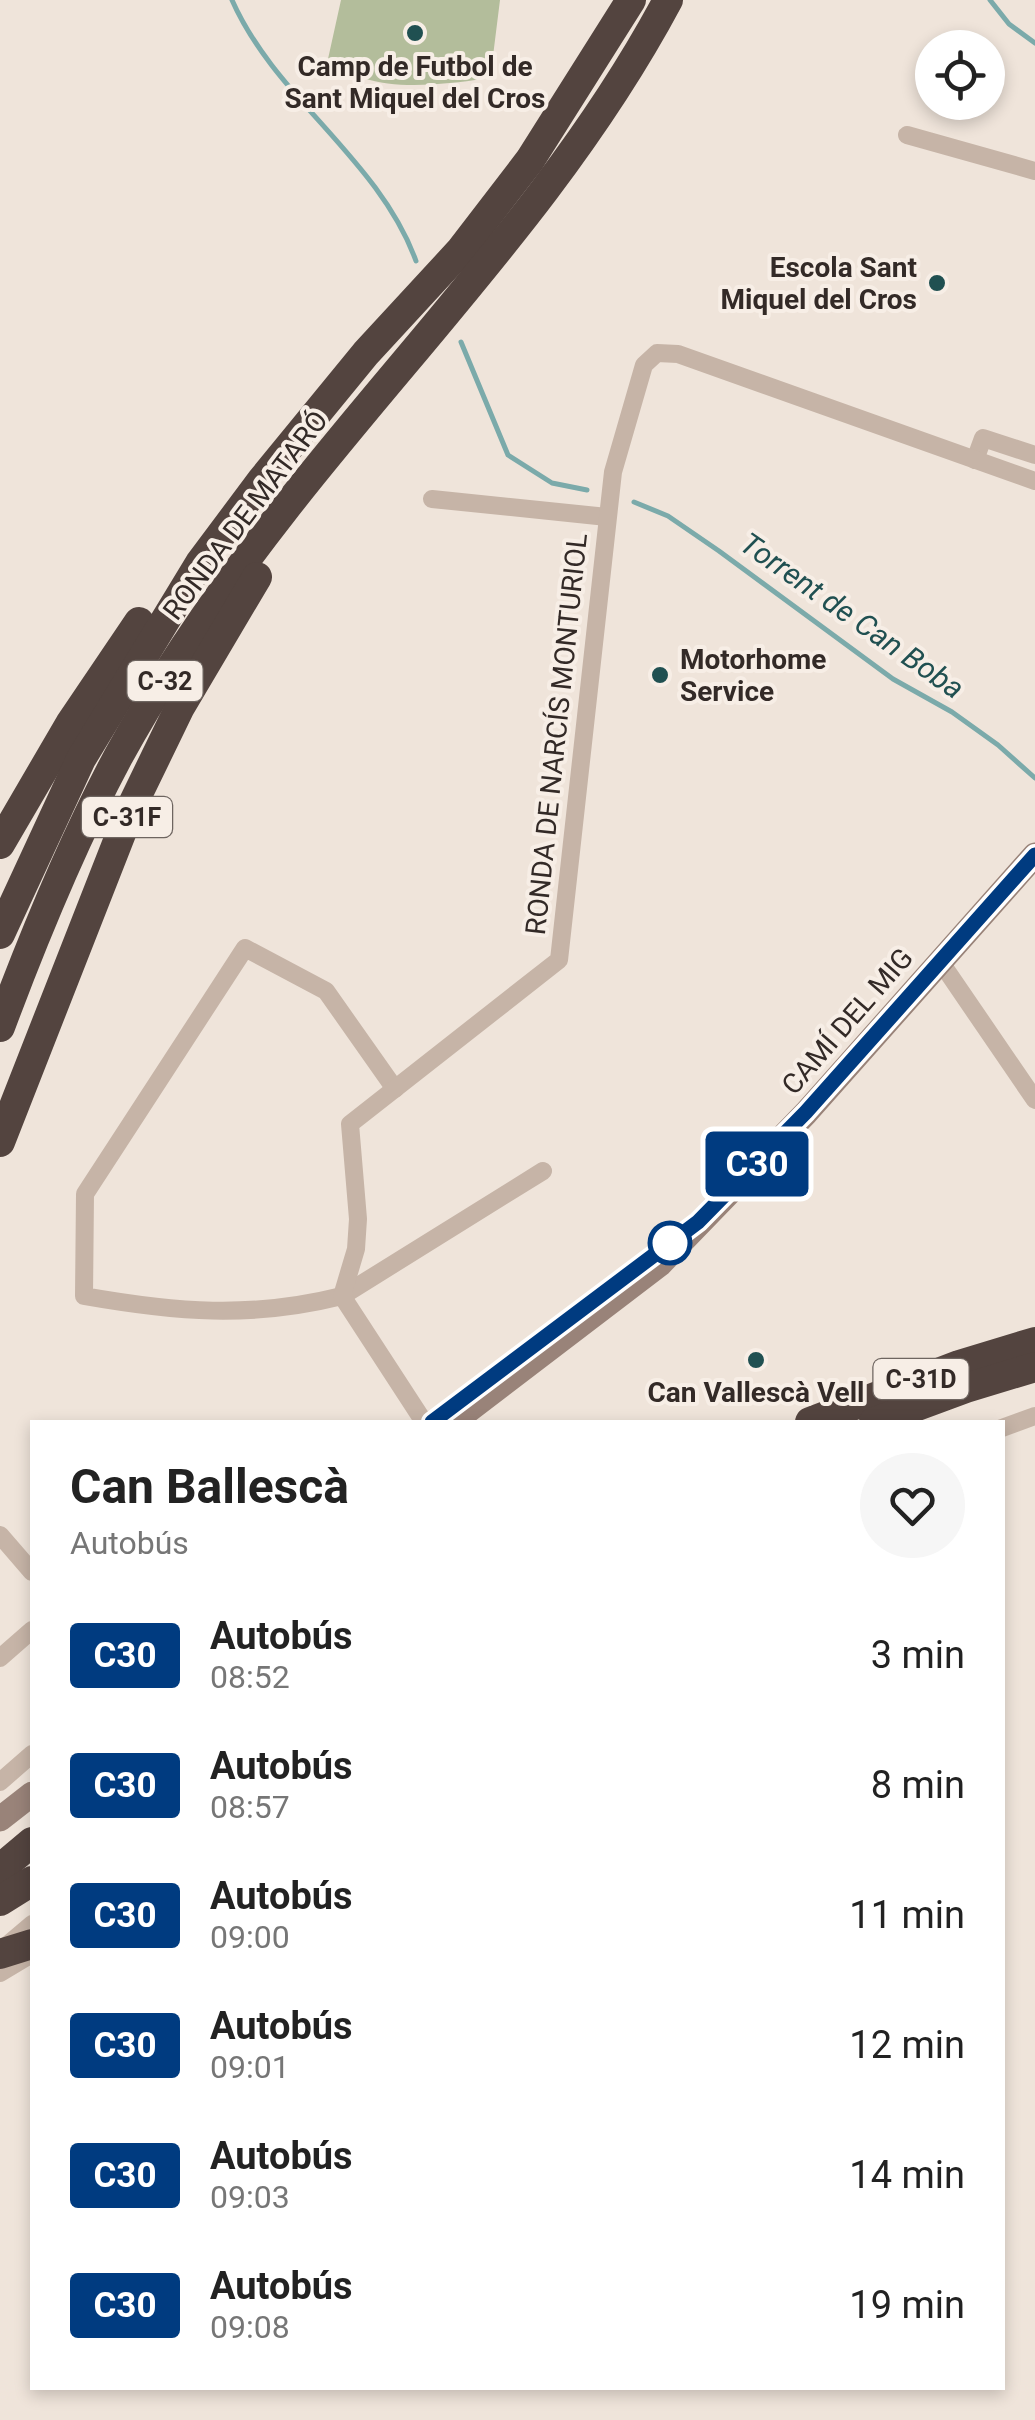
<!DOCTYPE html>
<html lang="es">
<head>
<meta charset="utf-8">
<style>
  body { margin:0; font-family:Roboto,sans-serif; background:#f6f6f6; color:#222; height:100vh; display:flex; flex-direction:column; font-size:38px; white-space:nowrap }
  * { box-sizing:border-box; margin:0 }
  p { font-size:32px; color:#767676 }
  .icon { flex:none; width:55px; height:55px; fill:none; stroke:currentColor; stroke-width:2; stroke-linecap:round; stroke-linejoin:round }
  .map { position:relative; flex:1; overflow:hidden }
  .details { position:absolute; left:30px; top:1420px; width:975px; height:970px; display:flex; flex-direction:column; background:#fff; border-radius:0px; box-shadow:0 5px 15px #0003 }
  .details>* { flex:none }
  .badge { padding:0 20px; border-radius:8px; font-size:35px; line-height:65px }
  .tools { position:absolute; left:915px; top:30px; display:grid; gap:20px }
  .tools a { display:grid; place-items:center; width:90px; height:90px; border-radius:50%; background:#fff; box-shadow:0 5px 15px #0003; font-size:50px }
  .map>.badge { position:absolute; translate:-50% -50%; box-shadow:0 0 0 5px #fff }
  .round { display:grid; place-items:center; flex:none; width:105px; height:105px; border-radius:52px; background:#f6f6f6 }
  .head { display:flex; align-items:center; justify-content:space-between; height:170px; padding:0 40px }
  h1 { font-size:48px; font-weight:700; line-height:75px }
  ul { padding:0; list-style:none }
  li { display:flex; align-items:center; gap:30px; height:130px; padding:0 40px }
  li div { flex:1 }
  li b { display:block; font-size:38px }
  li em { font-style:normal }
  li .badge { min-width:110px; font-weight:700; text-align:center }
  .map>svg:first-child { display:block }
  .green { fill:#b3bd9b }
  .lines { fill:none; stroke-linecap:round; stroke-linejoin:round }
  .stream { stroke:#7baaaa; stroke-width:5 }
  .street { stroke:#c6b4a7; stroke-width:18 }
  .secondary { stroke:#998379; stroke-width:25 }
  .highway { stroke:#53443f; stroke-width:30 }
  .line-casing { stroke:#fff; stroke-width:22 }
  .line { stroke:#003b80; stroke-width:15 }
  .poi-dot { fill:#205051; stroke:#f7eee6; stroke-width:4 }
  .stop-dot { fill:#fff; stroke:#003b80; stroke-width:5 }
  .labels { text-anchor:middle; stroke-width:8; stroke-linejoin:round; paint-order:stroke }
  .shield { fill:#f7eee6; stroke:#6e6560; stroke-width:2.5 }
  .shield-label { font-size:25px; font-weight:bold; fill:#332a27 }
  .poi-label { font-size:28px; font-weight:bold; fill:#332a27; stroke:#f7eee6 }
  .street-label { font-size:28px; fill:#332a27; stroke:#f7eee6 }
  .water-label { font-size:30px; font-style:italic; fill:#205051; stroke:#f7eee6 }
</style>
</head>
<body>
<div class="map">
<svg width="1035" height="2420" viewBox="0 0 1035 2420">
  <rect width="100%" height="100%" fill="#efe4da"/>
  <path class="green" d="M341 0H500L492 64 483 79C446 84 399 90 363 78 351 74 339 65 328 59Z"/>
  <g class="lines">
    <g class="stream">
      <path d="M232 0C275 98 379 159 416 261"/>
      <polyline points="990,0 1009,24 1035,43"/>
      <polyline points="461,342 508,455 552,483 587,490"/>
      <polyline points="634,502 668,516 719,551 893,679 952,712 998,745 1035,778"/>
    </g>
    <g class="street">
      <polyline points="907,135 1035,171"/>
      <polyline points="975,460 983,438 1035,455"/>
      <polyline points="432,499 607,517"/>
      <polyline points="940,961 1035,1100"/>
      <path d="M395 1089 326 991 245 948 85 1194 84 1296C175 1312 250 1319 342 1296L543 1171"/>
      <polyline points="424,1422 342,1296 356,1249 358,1219 350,1124 559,960 613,472 644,365 657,353 678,354 1035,481"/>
      <polyline points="1002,1428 1035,1416"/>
      <polyline points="0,1535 32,1572"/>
      <polyline points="0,1658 32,1630"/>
      <polyline points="0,1782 32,1754"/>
      <polyline points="6,1946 32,1924"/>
      <polyline points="0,1973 30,1955"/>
    </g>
    <g class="secondary">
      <polyline points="453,1422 660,1264 806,1113 1035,855"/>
      <polyline points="0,1819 32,1794"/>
    </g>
    <g class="highway">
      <polyline points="0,844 70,724 139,622"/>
      <polyline points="0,934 81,759 200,563 262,480 366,353 461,250 530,160 631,0"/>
      <path d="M0 1027C34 936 72 843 118 757 166 669 225 585 287 506 417 340 568 188 668 0"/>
      <polyline points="0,1142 131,808 180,707 257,577"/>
      <polyline points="810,1422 959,1365 1035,1342"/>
      <polyline points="874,1422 966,1388 1035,1367"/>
      <polyline points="0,1869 32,1842"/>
      <polyline points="0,1901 32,1881"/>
      <polyline points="0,1954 32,1944"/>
    </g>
  </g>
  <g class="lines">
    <g class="line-casing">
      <polyline id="line" points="432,1422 698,1222 806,1112 1035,855"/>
    </g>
    <use href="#line" class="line"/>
  </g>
  <g class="poi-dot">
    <circle cx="415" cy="33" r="10"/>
    <circle cx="937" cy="283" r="10"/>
    <circle cx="660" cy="675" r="10"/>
    <circle cx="756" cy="1360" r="10"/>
  </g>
  <circle class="stop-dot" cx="670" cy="1243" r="20"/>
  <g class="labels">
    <g class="shield">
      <rect x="127.5" y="661" width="75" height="40" rx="8"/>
      <rect x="82" y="797" width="90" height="40" rx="8"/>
      <rect x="873.5" y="1359" width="95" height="40" rx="8"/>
    </g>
    <g class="shield-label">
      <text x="165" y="690">C-32</text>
      <text x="127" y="826">C-31F</text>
      <text x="921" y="1388">C-31D</text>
    </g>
    <g class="poi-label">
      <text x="415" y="76">Camp de Futbol de<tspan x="415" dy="32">Sant Miquel del Cros</tspan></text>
      <text x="917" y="277" text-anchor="end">Escola Sant<tspan x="917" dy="32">Miquel del Cros</tspan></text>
      <text x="680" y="669" text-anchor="start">Motorhome<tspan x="680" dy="32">Service</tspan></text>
      <text x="756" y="1402">Can Vallescà Vell</text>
    </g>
    <g class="street-label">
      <text transform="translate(245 515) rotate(-53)" y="10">RONDA DE MATARÓ</text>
      <text transform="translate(556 734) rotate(-84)" y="10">RONDA DE NARCÍS MONTURIOL</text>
      <text transform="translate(847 1021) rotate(-49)" y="10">CAMÍ DEL MIG</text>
    </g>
    <g class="water-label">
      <text transform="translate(852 616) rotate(35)" y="10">Torrent de Can Boba</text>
    </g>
  </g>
</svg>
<div class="tools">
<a><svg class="icon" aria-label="locate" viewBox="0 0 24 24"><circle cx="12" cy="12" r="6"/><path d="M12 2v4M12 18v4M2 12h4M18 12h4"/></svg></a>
</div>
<b class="badge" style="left:757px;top:1164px;background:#003b80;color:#fff">C30</b>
<section class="details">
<div class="head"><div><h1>Can Ballescà</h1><p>Autobús</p></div><a class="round"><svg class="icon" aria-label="heart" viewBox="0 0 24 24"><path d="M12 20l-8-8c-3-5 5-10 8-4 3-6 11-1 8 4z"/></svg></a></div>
<ul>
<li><span class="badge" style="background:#003b80;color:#fff">C30</span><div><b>Autobús</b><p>08:52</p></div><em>3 min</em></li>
<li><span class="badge" style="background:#003b80;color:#fff">C30</span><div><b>Autobús</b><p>08:57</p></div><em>8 min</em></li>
<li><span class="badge" style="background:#003b80;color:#fff">C30</span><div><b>Autobús</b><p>09:00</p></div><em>11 min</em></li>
<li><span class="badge" style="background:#003b80;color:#fff">C30</span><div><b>Autobús</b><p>09:01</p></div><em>12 min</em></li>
<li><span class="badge" style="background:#003b80;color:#fff">C30</span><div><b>Autobús</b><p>09:03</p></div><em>14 min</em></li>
<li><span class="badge" style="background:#003b80;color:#fff">C30</span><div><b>Autobús</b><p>09:08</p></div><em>19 min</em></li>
</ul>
</section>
</div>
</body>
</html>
